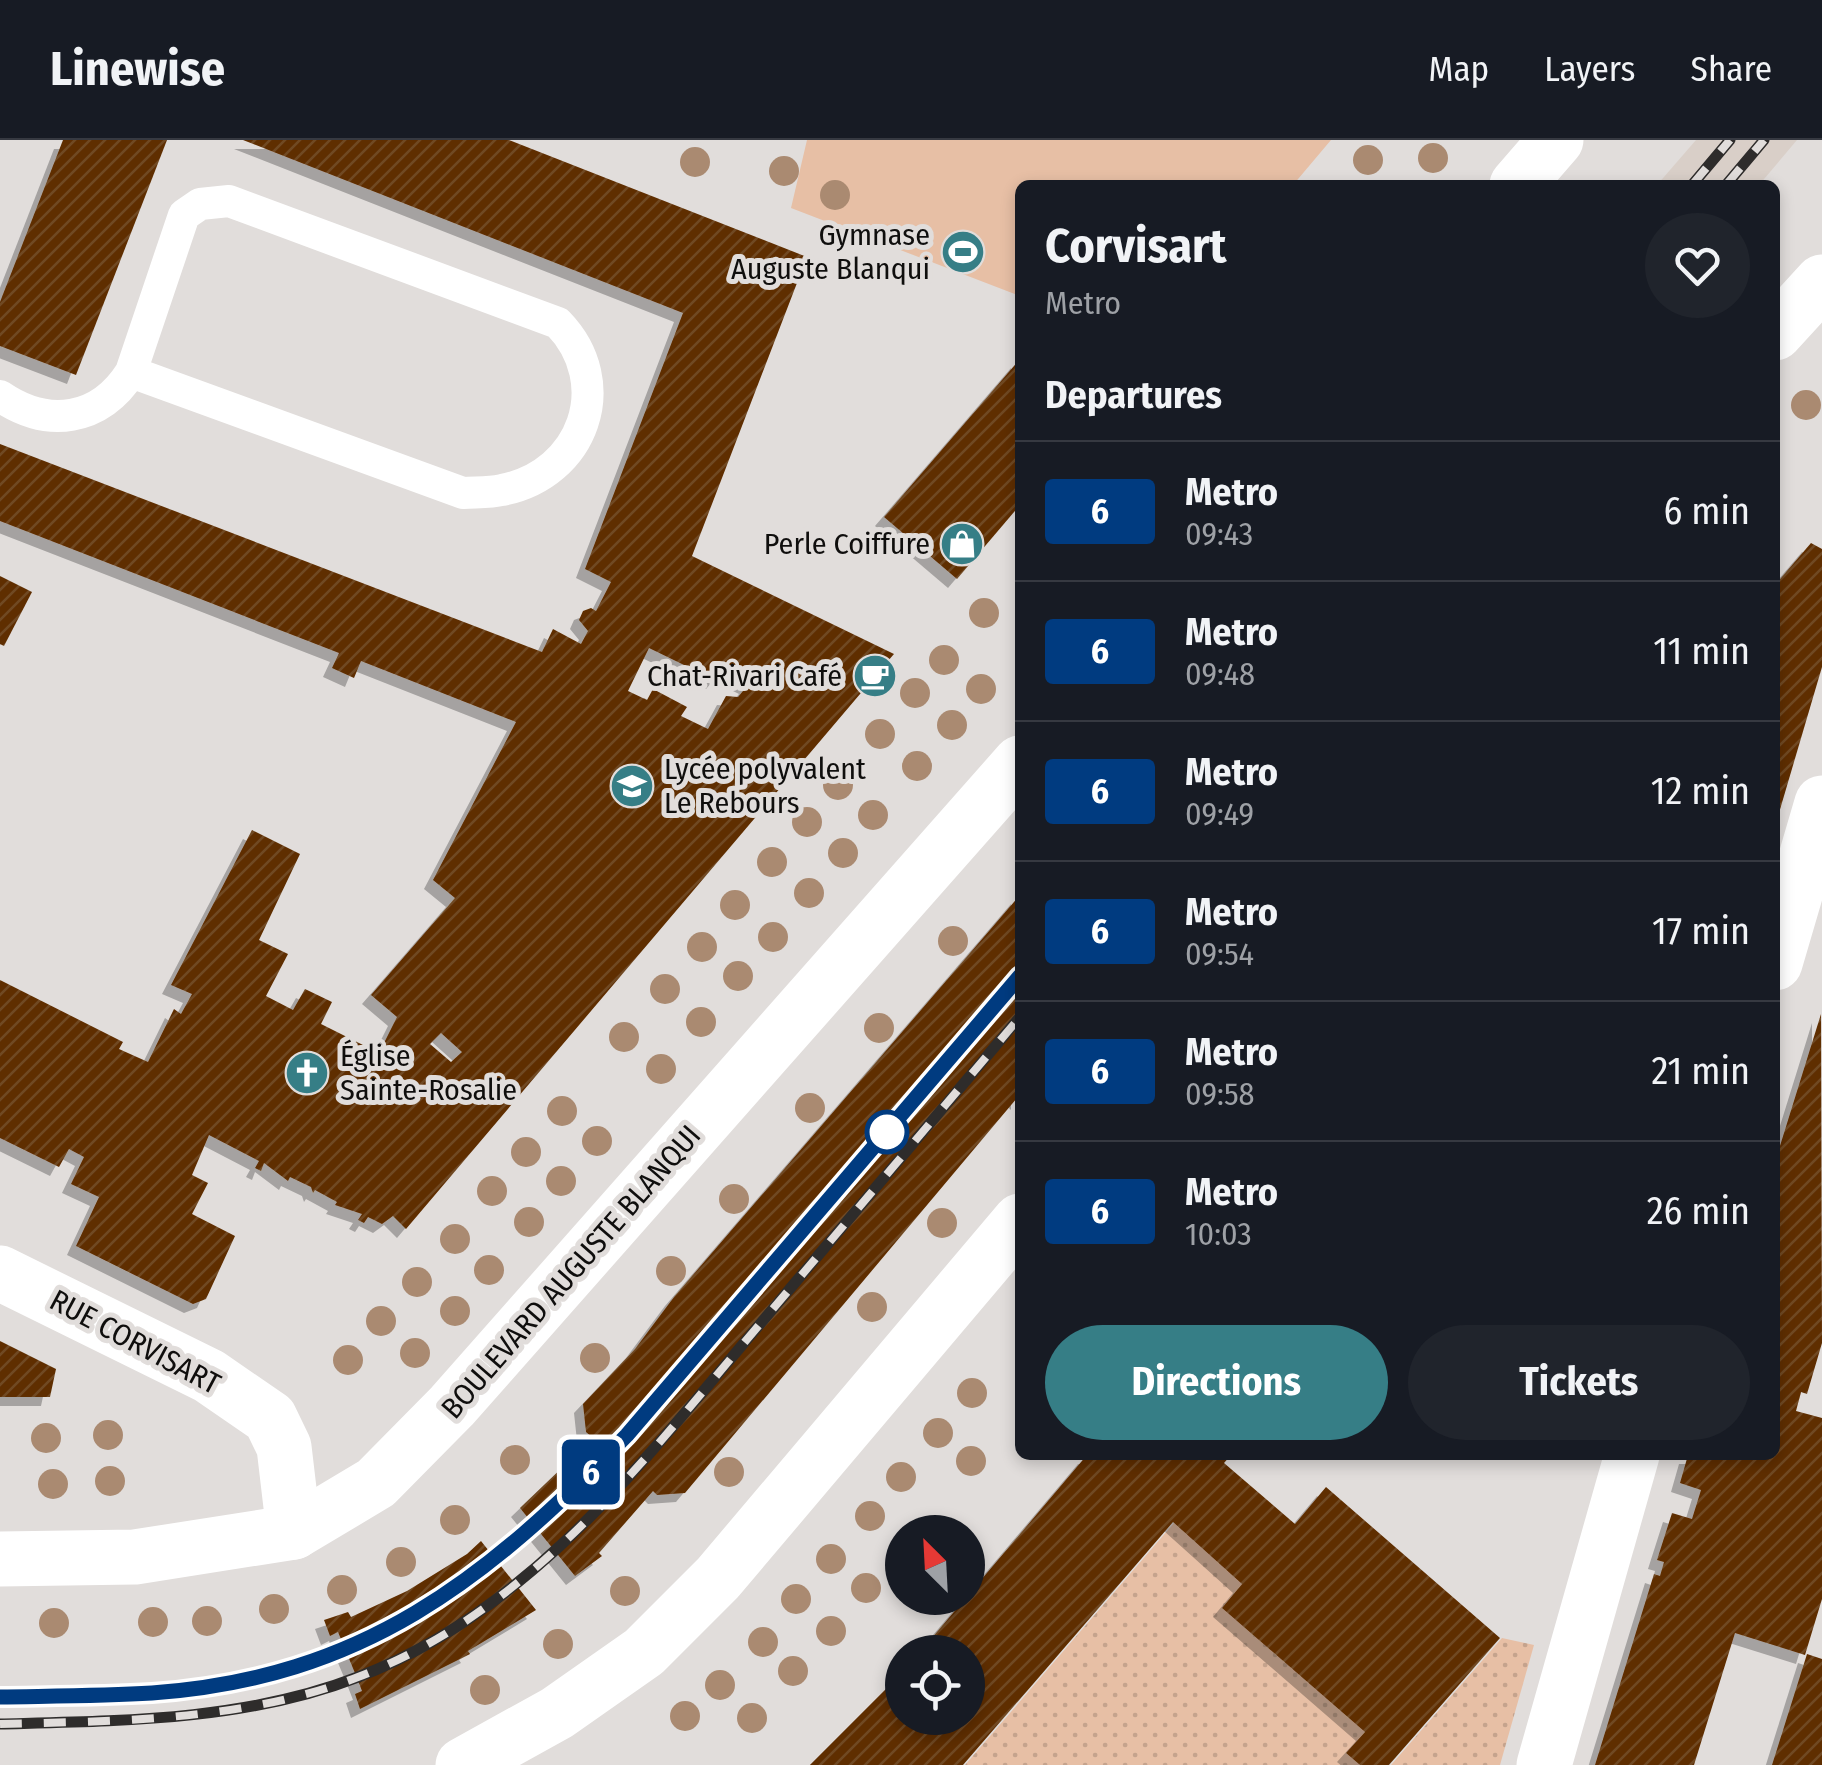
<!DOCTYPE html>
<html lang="en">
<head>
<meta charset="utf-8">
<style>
  body { margin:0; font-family:"Fira Sans Condensed",sans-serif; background:#20242c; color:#f1f3f6; height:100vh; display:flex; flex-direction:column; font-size:38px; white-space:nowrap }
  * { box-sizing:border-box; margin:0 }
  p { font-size:32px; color:#9ea1a6 }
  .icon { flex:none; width:55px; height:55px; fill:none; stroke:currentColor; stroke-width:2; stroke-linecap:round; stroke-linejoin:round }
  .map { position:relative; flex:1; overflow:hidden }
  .drawer { position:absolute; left:1015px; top:40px; width:765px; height:1280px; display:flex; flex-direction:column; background:#171b24; border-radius:15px; box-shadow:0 5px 15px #0003 }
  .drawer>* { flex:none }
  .badge { padding:0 20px; border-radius:8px; font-size:35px; line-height:65px }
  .needle { width:65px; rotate:336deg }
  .tools { position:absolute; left:885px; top:1375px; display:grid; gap:20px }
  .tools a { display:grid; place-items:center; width:100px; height:100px; border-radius:50%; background:#171b24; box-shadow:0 5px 15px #0003; font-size:50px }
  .map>.badge { position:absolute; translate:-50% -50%; box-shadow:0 0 0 5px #fff }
  h2 { padding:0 30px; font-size:38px; line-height:90px }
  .round { display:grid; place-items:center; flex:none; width:105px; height:105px; border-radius:52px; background:#20242c }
  .headline { display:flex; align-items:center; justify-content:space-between; height:170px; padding:0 30px }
  h1 { font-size:48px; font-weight:700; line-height:75px }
  .cta { display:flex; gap:20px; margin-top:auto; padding:20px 30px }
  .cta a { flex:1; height:115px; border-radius:60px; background:#367e86; color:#fff; font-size:40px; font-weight:700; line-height:115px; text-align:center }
  .cta a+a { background:#20242c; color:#f1f3f6 }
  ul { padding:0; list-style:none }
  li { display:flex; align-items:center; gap:30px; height:140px; padding:0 30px; border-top:2px solid #363941 }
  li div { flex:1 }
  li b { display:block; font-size:38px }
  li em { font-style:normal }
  li .badge { min-width:110px; font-weight:700; text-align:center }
  header { display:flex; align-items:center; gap:60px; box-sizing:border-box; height:140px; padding:0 50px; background:#171b24; border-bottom:2px solid #363941 }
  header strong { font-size:48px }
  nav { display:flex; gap:55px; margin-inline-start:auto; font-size:35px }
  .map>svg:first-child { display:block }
  .built { fill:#d9cfc8 }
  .garden { fill:url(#garden-dots) }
  .pitch { fill:#e7bfa5 }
  .building { fill:url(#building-hatch); fill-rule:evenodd; filter:url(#shadow) }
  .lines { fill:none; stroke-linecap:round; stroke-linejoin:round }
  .service { stroke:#fff; stroke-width:32 }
  .minor { stroke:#fff; stroke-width:55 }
  .primary { stroke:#fff; stroke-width:55 }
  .rail-casing { stroke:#2e2c2b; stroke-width:11 }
  .rail { stroke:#e1dddb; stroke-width:8; stroke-dasharray:22; stroke-linecap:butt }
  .tree { fill:#aa8a71 }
  .line-casing { stroke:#fff; stroke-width:22 }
  .line { stroke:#003b80; stroke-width:15 }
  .stop-dot { fill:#fff; stroke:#003b80; stroke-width:5 }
  .labels { text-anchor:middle; stroke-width:10; stroke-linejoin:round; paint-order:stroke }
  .poi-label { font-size:30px; fill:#0f0e0d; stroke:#e1dddb; text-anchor:end }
  .street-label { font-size:30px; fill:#0f0e0d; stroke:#e1dddb }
</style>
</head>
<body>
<header>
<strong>Linewise</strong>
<nav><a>Map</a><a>Layers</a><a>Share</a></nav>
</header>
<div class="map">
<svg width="1822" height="1625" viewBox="0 0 1822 1625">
  <defs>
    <pattern id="garden-dots" width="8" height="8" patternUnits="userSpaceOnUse" patternTransform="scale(2.5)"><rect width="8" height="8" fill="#e7bfa5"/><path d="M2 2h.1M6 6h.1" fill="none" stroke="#c5a38d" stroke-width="1.8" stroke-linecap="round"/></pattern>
    <pattern id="building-hatch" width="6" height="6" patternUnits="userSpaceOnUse" patternTransform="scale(2.5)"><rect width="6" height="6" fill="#5e2d00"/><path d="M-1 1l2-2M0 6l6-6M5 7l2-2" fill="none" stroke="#704924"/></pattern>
    <filter id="shadow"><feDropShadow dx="-9" dy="9" stdDeviation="0" flood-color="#0004"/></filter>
  </defs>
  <rect width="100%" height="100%" fill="#e1dddb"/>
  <polygon class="built" points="1696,0 1797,0 1759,45 1657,45"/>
  <g class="garden">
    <polygon points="1174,1383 1242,1444 1222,1468 1365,1592 1346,1613 1360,1625 965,1625"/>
    <polygon points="1502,1498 1534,1505 1500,1625 1391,1625"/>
  </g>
  <polygon class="pitch" points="807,0 1331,0 1293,45 1020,45 1020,156 791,68"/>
  <g class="building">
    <polygon points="63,0 167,0 76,235 0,206 0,162"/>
    <path d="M243 0H509L807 117 692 416 894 514 406 1089 393 1076 382 1084 368 1077 364 1083 358 1080 362 1074 335 1065 337 1062 315 1050 313 1053 311 1047 290 1037 288 1041 264 1023 261 1031 255 1028 259 1021 209 995 192 1035 208 1043 192 1074 235 1096 206 1159 193 1164 76 1106 99 1057 71 1044 84 1017 69 1009 59 1027 0 998V840L123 902 119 909 148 922 174 869 181 874 192 854 171 845 252 690 300 714 259 800 288 814 266 856 293 870 305 849 332 862 321 884 379 913 397 877 371 855 455 758 433 740 516 582 361 521 354 538 332 528 339 513 0 381V304L542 512 553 489 581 504 588 491 579 480 583 471 591 468 596 471 611 442 585 429 683 173ZM649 508 715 540 722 532 748 545 738 557 726 556 708 589 681 576 687 567 653 549 647 560 628 551ZM441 893 462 912 451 922 430 904Z"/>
    <polygon points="1020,219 1020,365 957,439 884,377"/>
    <polygon points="1811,403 1822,409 1822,527 1776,683 1775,445"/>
    <polygon points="0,436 32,452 4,506 0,504"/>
    <polygon points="1020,755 1020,961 1017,958 685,1353 657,1355 653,1351 599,1413 602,1416 575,1436 520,1368 593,1298 586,1292 583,1264 635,1209 674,1157"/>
    <polygon points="1821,874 1822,1203 1807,1254 1801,1252 1796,1271 1822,1278 1822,1459 1805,1515 1735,1493 1694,1625 1595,1625 1654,1434 1660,1436 1664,1422 1657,1420 1672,1373 1692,1379 1701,1350 1680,1343 1688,1315 1775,1315 1775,1022"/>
    <polygon points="0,1201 56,1229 50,1257 0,1257"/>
    <polygon points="1087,1315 1231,1315 1224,1323 1295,1384 1326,1347 1500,1498 1389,1625 1360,1625 1346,1613 1365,1592 1222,1468 1242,1444 1173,1382 963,1625 810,1625 902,1533 902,1578 968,1578 968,1512 920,1512"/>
    <polygon points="481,1401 536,1470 468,1511 470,1514 360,1569 355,1554 362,1551 357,1538 338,1492 330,1496 324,1480 348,1472 351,1477 407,1451 467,1414"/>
    <polygon points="1807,1514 1822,1519 1822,1625 1772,1625"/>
  </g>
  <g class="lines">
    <path class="service" d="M0 256C48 289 100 281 131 232L184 75 200 64 229 61 558 183C616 243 584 334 502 350 489 353 475 352 463 353L131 232"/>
    <g class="minor">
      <polyline points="1775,823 1822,663"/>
      <polyline points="0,1133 209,1236 270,1278 284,1307 294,1392"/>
      <polyline points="1544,1625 1632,1315"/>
    </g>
    <g class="primary">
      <polyline points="1517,45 1556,0"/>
      <polyline points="1775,193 1822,142"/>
      <polyline points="0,1419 135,1417 294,1392 376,1343 452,1266 1020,623"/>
      <polyline points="463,1625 557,1573 644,1512 718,1438 1020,1081"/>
    </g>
    <g class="rail-casing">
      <g id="rail">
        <polyline points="1692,45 1730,0"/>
        <polyline points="1726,45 1764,0"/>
        <path d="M0 1557C51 1556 102 1556 152 1553 362 1538 487 1440 627 1295L1020 836"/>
        <path d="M0 1584C119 1581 245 1581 358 1537 533 1470 648 1315 766 1177 851 1077 935 977 1020 877"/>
      </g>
    </g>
    <use href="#rail" class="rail"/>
  </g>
  <g class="tree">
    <circle cx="1433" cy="18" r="15"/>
    <circle cx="1368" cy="20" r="15"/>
    <circle cx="695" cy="22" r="15"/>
    <circle cx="784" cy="31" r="15"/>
    <circle cx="835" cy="55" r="15"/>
    <circle cx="1806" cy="265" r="15"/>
    <circle cx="984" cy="473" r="15"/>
    <circle cx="944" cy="520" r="15"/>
    <circle cx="981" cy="549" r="15"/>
    <circle cx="915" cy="553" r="15"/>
    <circle cx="952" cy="585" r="15"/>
    <circle cx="880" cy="594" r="15"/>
    <circle cx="917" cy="626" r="15"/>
    <circle cx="838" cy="645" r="15"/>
    <circle cx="873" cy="675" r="15"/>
    <circle cx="807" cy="682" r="15"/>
    <circle cx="843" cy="713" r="15"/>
    <circle cx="772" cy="722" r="15"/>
    <circle cx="809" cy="753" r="15"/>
    <circle cx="735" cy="765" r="15"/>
    <circle cx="773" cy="797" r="15"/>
    <circle cx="953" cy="801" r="15"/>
    <circle cx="702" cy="807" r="15"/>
    <circle cx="738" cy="836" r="15"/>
    <circle cx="665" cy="849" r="15"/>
    <circle cx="701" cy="882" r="15"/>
    <circle cx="879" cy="888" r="15"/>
    <circle cx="624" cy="897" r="15"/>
    <circle cx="661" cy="929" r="15"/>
    <circle cx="810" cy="968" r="15"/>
    <circle cx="562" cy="971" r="15"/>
    <circle cx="597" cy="1001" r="15"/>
    <circle cx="526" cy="1012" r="15"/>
    <circle cx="561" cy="1041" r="15"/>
    <circle cx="492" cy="1051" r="15"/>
    <circle cx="734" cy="1059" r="15"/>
    <circle cx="529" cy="1082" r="15"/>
    <circle cx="942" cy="1083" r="15"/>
    <circle cx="455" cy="1099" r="15"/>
    <circle cx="489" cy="1130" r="15"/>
    <circle cx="671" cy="1131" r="15"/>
    <circle cx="417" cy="1142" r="15"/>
    <circle cx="872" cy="1167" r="15"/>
    <circle cx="455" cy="1171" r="15"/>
    <circle cx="381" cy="1181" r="15"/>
    <circle cx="415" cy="1213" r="15"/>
    <circle cx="595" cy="1218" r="15"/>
    <circle cx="348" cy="1220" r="15"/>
    <circle cx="972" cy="1253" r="15"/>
    <circle cx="938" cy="1293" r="15"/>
    <circle cx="108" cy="1295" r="15"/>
    <circle cx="46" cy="1298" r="15"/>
    <circle cx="515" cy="1320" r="15"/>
    <circle cx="971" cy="1321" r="15"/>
    <circle cx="729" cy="1332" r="15"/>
    <circle cx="901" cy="1337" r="15"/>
    <circle cx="110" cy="1341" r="15"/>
    <circle cx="53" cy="1344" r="15"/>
    <circle cx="870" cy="1376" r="15"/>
    <circle cx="455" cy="1380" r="15"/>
    <circle cx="831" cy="1419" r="15"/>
    <circle cx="401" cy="1422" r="15"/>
    <circle cx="866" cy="1448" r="15"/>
    <circle cx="342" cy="1450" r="15"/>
    <circle cx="625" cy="1451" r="15"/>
    <circle cx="796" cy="1459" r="15"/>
    <circle cx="274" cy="1469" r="15"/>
    <circle cx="207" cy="1481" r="15"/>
    <circle cx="153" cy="1482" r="15"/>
    <circle cx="54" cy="1483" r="15"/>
    <circle cx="831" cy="1491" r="15"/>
    <circle cx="763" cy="1502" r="15"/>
    <circle cx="558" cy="1504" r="15"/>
    <circle cx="793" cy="1531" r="15"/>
    <circle cx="720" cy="1545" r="15"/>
    <circle cx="485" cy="1550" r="15"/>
    <circle cx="685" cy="1576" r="15"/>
    <circle cx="752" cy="1578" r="15"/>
  </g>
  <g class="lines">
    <g class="line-casing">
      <path id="line" d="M0 1557C51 1556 102 1556 152 1553 363 1538 486 1440 627 1295L1020 836"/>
    </g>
    <use href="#line" class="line"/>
  </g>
  <defs>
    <g id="stadium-disc" transform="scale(2.25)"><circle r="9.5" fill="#367e86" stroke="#e1dddb"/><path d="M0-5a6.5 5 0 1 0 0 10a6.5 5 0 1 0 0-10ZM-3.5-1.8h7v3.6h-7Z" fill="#fff"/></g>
    <g id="shop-disc" transform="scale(2.25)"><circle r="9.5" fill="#367e86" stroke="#e1dddb"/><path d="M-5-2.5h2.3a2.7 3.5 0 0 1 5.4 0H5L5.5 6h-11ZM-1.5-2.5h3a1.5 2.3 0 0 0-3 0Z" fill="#fff"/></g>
    <g id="cafe-disc" transform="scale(2.25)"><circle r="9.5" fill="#367e86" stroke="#e1dddb"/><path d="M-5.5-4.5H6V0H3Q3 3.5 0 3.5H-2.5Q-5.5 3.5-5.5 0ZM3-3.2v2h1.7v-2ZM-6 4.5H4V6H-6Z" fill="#fff"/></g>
    <g id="school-disc" transform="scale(2.25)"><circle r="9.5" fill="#367e86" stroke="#e1dddb"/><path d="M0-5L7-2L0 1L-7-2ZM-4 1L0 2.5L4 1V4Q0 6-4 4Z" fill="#fff"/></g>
    <g id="church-disc" transform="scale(2.25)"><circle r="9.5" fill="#367e86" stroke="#e1dddb"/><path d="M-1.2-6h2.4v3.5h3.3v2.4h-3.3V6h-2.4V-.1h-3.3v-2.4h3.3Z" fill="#fff"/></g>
  </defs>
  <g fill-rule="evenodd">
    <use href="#stadium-disc" x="963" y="112"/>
    <use href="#shop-disc" x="962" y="404"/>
    <use href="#cafe-disc" x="875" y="536"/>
    <use href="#school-disc" x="632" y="646"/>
    <use href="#church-disc" x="307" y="933"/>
  </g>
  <circle class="stop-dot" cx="887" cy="992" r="20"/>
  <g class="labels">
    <g class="poi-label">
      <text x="930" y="105">Gymnase<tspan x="930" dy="34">Auguste Blanqui</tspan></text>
      <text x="930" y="414">Perle Coiffure</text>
      <text x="842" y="546">Chat-Rivari Café</text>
      <text x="664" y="639" text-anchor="start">Lycée polyvalent<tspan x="664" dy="34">Le Rebours</tspan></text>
      <text x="340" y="926" text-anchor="start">Église<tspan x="340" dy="34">Sainte-Rosalie</tspan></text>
    </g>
    <g class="street-label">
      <text transform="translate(571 1132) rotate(-49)" y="10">BOULEVARD AUGUSTE BLANQUI</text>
      <text transform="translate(135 1202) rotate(28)" y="10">RUE CORVISART</text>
    </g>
  </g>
</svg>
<div class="tools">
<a><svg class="needle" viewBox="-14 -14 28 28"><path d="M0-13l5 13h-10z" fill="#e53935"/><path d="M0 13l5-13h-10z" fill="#9ea1a6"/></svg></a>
<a><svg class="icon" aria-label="locate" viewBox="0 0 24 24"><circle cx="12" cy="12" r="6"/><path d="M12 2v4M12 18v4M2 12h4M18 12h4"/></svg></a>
</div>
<b class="badge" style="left:591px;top:1332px;background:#003b80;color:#fff">6</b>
<section class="drawer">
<div class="headline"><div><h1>Corvisart</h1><p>Metro</p></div><a class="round"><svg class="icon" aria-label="heart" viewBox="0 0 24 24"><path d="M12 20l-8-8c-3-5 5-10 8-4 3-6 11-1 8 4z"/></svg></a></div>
<h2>Departures</h2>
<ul>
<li><span class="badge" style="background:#003b80;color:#fff">6</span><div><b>Metro</b><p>09:43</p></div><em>6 min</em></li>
<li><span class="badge" style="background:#003b80;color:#fff">6</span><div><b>Metro</b><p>09:48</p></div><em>11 min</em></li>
<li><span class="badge" style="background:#003b80;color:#fff">6</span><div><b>Metro</b><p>09:49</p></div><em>12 min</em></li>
<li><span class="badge" style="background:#003b80;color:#fff">6</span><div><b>Metro</b><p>09:54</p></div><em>17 min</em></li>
<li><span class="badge" style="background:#003b80;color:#fff">6</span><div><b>Metro</b><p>09:58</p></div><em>21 min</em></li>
<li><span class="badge" style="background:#003b80;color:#fff">6</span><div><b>Metro</b><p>10:03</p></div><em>26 min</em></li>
</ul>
<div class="cta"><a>Directions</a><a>Tickets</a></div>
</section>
</div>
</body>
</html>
